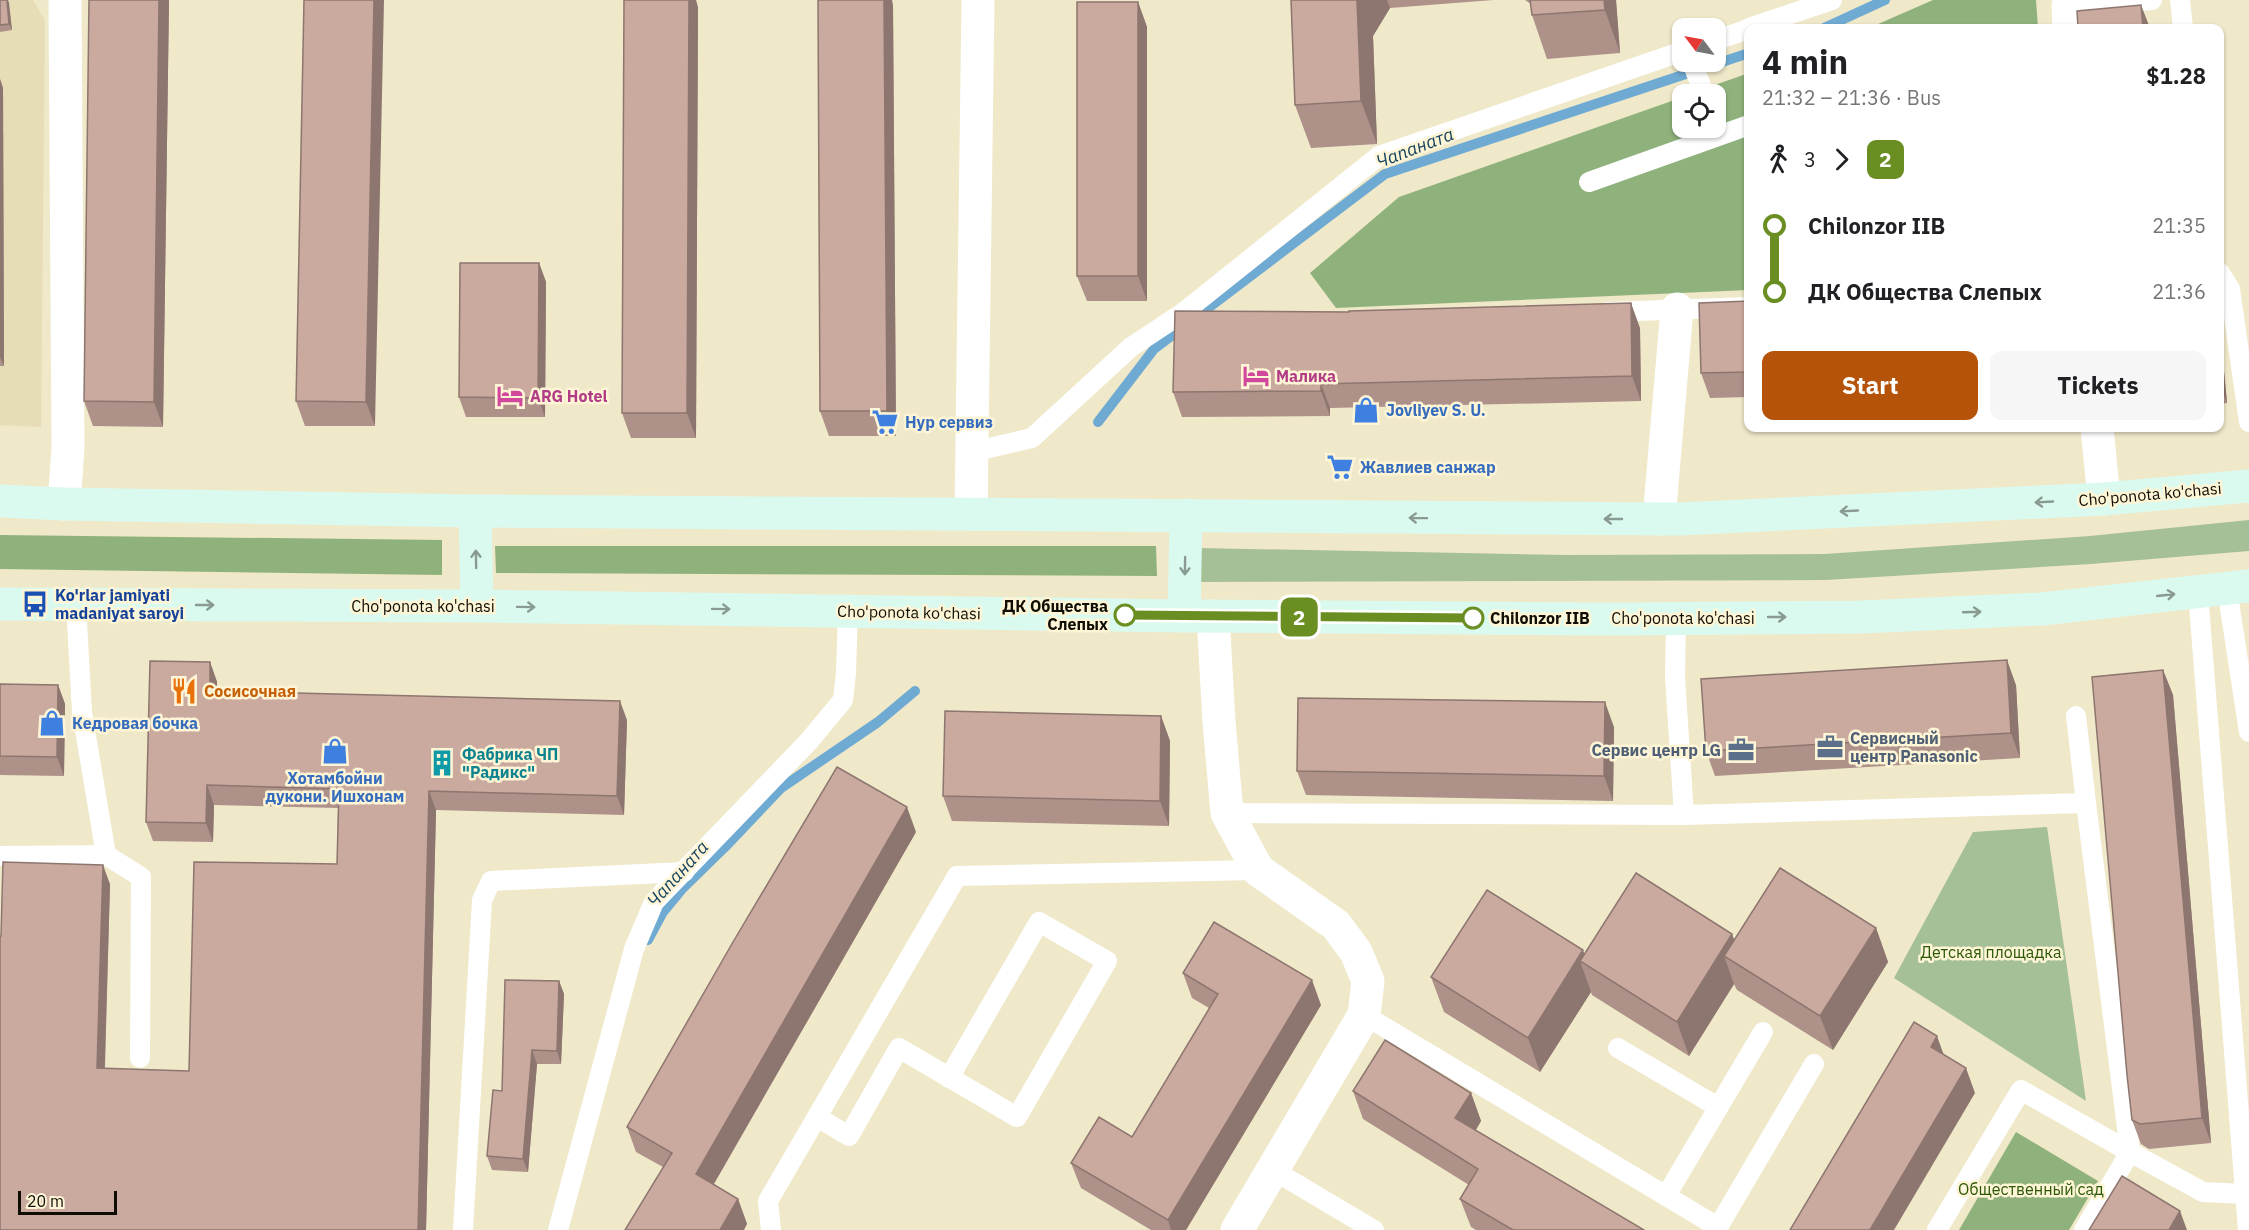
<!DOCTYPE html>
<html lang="en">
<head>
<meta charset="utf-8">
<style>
  body { margin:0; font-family:"IBM Plex Sans",sans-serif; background:#f6f6f6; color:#202124; height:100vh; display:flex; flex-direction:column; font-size:22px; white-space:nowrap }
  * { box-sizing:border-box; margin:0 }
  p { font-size:20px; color:#757577 }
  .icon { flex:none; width:33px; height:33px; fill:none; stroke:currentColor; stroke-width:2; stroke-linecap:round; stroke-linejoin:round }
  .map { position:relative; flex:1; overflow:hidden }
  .sheet { position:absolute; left:1744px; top:24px; width:480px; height:408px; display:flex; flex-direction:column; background:#fff; border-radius:12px; box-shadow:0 2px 4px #0004 }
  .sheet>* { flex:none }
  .badge { padding:0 12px; border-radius:9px; font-size:21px; line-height:39px }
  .needle { width:39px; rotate:302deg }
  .tools { position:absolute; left:1672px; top:18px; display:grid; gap:12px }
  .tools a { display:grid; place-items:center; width:54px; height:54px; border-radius:12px; background:#fff; box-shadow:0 2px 4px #0004; font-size:30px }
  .scale { position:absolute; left:18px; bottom:15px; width:99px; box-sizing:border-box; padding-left:6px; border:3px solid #0f0d04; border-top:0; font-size:16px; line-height:21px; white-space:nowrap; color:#0f0d04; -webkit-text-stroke:4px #fdf5d6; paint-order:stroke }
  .map>.badge { position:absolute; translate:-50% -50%; box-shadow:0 0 0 3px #fff }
  .legs { display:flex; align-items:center; gap:9px; height:66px; padding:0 18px; font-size:20px }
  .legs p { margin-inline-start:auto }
  .summary { display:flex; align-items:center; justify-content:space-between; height:102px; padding:0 18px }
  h1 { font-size:33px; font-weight:800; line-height:45px }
  .primary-button { display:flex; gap:12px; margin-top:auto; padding:12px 18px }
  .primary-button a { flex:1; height:69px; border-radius:12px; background:#b45309; color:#fff; font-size:24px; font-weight:800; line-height:69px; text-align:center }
  .primary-button a+a { background:#f6f6f6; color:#202124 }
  ul { padding:0 18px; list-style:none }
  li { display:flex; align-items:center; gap:21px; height:66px; font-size:22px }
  li i { display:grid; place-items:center; width:9px; height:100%; margin:0 8px; background:currentColor }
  li i::after { content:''; width:15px; height:15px; margin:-8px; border:4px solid; border-radius:50%; background:#fff }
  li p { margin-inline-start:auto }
  li:first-child i { background:linear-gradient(#0000 50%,currentColor 0) }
  li:last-child i { background:linear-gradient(currentColor 50%,#0000 0) }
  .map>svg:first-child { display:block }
  .built { fill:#e6ddb6 }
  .green { fill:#a5c097 }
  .forest { fill:#8fb27c }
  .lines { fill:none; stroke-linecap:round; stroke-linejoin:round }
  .stream { stroke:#6faad3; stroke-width:10 }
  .lane { stroke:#fff; stroke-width:20 }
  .street { stroke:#fff; stroke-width:33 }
  .secondary { stroke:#dbfaef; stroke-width:33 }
  .wall { fill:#ae9189 }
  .shaded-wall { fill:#8d766f }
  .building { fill:#caa99f; stroke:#8d766f; stroke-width:1.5 }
  .oneway { stroke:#899b91 }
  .line-1-casing { stroke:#fff; stroke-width:14 }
  .line-1 { stroke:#6b8e23; stroke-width:9 }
  .stop-1-dot { fill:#fff; stroke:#6b8e23; stroke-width:3 }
  .labels { text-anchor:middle; stroke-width:5; stroke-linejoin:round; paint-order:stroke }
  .hotel-label { font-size:16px; font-weight:bold; fill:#b23c85; stroke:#fdf5d6; text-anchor:start }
  .shop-label { font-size:16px; font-weight:bold; fill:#366cbe; stroke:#fdf5d6; text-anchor:start }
  .street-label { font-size:16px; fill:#0f0d04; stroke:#fdf5d6 }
  .transit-label { font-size:16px; font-weight:bold; fill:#164399; stroke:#fdf5d6; text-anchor:start }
  .stop-label { font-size:16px; font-weight:bold; fill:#0f0d04; stroke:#fdf5d6; text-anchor:end }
  .food-label { font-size:16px; font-weight:bold; fill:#c56008; stroke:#fdf5d6; text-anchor:start }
  .service-label { font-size:16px; font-weight:bold; fill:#4e5e75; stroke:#fdf5d6; text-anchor:start }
  .culture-label { font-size:16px; font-weight:bold; fill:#0d838f; stroke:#fdf5d6; text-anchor:start }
  .park-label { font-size:16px; fill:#2b5706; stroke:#fdf5d6 }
  .water-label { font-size:18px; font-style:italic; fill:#15435f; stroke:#fdf5d6 }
</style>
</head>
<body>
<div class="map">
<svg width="2249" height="1230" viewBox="0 0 2249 1230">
  <rect width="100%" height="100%" fill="#efe8c9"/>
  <polygon class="built" points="0,0 33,0 45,21 41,427 0,425"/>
  <g class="green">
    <polygon points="2249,520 2249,551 2091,564 1826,580 1196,582 1198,548 1566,555 1825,554 2090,536"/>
    <polygon points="2047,827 2086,1101 1894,978 1973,832"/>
  </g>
  <g class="forest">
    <polygon points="1933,0 2036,0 2038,28 1869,28"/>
    <polygon points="1749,73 1749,290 1336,308 1310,273 1399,197 1683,97 1683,128 1716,128 1716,94 1689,94"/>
    <polygon points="0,535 442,540 442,575 0,569"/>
    <polygon points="495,546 1156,546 1157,576 496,573"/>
    <polygon points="2016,1132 2098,1181 2069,1230 1959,1230"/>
  </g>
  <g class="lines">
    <g class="stream">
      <polyline points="1824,28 1885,0"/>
      <polyline points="1098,422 1154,349 1385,174 1749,53"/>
      <polyline points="648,940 663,912 682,889 725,847 781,788 878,722 915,691"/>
    </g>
    <g class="lane">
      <polyline points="2180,0 2183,28"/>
      <polyline points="2068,6 2152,0"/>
      <polyline points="1749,28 1832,0"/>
      <polyline points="1716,40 1749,29"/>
      <polyline points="1692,62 1704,94"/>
      <polyline points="1589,182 1749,125"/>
      <polyline points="2220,273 2230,289 2249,422"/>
      <polyline points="1608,312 1749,307"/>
      <polyline points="972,452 1032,438 1131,347 1184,312 1379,156 1683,51"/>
      <polyline points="2227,589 2249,732"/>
      <polyline points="2198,592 2248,1230"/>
      <polyline points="1676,618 1675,677 1684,815 2086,803 2076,716"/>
      <polyline points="2086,803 2130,1152 2203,1192 2244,1194"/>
      <polyline points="1227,813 1684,815"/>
      <polyline points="106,855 141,877 140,1058"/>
      <polyline points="0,856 106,855 82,712 76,604"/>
      <polyline points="1364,1015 1718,1227 1814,1064"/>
      <polyline points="1618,1048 1718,1107"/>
      <polyline points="817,1117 849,1136 899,1048 1017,1117 1107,961 1039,922 949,1078"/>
      <polyline points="1273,1170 1374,1230"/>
      <polyline points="1666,1196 1763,1032"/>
      <polyline points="463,1230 482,900 491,881 684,872"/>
      <polyline points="558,1230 634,949 654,902 809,741 843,700 846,673 848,611"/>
      <polyline points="771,1230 768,1201 957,876 1258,870"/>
      <polyline points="1937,1230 2021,1090 2130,1152 2084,1230"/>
    </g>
    <g class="street">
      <polyline points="2069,28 2068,6 2071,0"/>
      <polyline points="2097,428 2104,499"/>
      <polyline points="64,504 68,448 65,0"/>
      <polyline points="971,514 978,0"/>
      <polyline points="1659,519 1677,309"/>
      <polyline points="1213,616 1219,722 1227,813 1258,870 1336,925 1356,952 1368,981 1364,1015 1237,1230"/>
    </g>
    <g class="secondary">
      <polyline points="0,501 64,504 475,511 1679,519 2104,499 2249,486"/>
      <polyline points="475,511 477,606"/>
      <polyline points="0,604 477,606 1184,616 1613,619 1861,617 2042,609 2249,586"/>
      <polyline points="1184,616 1186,515"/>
    </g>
  </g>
  <g class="wall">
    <polygon points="0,0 8,0 12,30 0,32"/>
    <polygon points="89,0 169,0 163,427 93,426 84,401"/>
    <polygon points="304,0 375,426 305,426 296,401"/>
    <polygon points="1291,0 1493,0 1390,8 1373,36 1377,144 1311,148 1295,105"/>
    <polygon points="1525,0 1616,0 1620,53 1547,59 1532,15 1531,4"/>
    <polygon points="1138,2 1147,27 1147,301 1087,301 1077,276"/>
    <polygon points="893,5 896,436 829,436 820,411"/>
    <polygon points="698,7 696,438 631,438 622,413"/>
    <polygon points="0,79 3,88 4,366 0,366"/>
    <polygon points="539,263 546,282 545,417 466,417 459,397"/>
    <polygon points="1749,301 1749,397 1710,398 1701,373"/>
    <polygon points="1640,328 1641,401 1330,408 1330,416 1182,417 1173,392"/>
    <polygon points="2220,329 2227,403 2220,404"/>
    <polygon points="210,662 217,682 217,691 627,720 624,815 436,810 426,1230 0,1230 110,884 105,1069 189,1071 337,864 338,808 214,805 213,842 153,841 146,822"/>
    <polygon points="2163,670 2173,695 2211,1143 2149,1149 2141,1144 2132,1120"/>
    <polygon points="0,684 58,685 65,704 64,776 0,775"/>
    <polygon points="2016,685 2020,758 1715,776 1706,751"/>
    <polygon points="1161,716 1170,741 1169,826 952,821 943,796"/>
    <polygon points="1614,727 1613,801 1306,795 1297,771"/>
    <polygon points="916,832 714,1184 738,1199 747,1224 663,1167 636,1152 627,1127"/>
    <polygon points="1876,928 1888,962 1833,1050 1737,990 1734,984 1689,1056 1592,995 1591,992 1540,1072 1444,1012 1431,977 1585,954 1732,934 1734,940"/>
    <polygon points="1183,973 1321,1005 1186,1230 1151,1230 1081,1188 1071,1163 1132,1137 1209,1008 1192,998"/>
    <polygon points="559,981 564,994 561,1064 537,1064 528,1172 492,1170 487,1156 502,1091"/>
    <polygon points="1353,1091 1471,1093 1481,1121 1476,1130 1644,1230 1476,1230 1471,1227 1460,1199 1469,1185 1363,1119"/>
  </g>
  <g class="shaded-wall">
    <polygon points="7,0 8,0 9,3 12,30 9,24"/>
    <polygon points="159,0 169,0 163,427 154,402"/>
    <polygon points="374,0 384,0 375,426 366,402"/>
    <polygon points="689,0 696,0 698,7 696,438 687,413"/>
    <polygon points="884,0 892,0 893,5 896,436 887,411"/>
    <polygon points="1357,0 1387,0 1390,8 1373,36 1377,144 1361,101"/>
    <polygon points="1604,0 1616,0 1620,53 1605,10"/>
    <polygon points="1138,2 1147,27 1147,301 1138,276"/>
    <polygon points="2141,5 2150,28 2143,28"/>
    <polygon points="0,79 3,88 4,366 0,357"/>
    <polygon points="539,263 546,282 545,417 538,398"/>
    <polygon points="1631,303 1640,328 1641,401 1632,376"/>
    <polygon points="2220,329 2227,403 2220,383"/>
    <polygon points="1321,384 1330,408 1330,416 1321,391"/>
    <polygon points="2007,660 2016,685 2020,758 2011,733"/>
    <polygon points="210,662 217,682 217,710 210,691"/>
    <polygon points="2163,670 2173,695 2211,1143 2202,1118"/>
    <polygon points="58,685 65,704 64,776 57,757"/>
    <polygon points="620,701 627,720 624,815 617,796"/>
    <polygon points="1605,702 1614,727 1613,801 1604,776"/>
    <polygon points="1161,716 1170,741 1169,826 1160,801"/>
    <polygon points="207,785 214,805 213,842 206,823"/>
    <polygon points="429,791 436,810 426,1230 418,1230"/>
    <polygon points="907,807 916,832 705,1199 696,1174"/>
    <polygon points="103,865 110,884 104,1088 97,1068"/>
    <polygon points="1876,928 1888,962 1833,1050 1820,1016"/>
    <polygon points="1732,934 1744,968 1724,956 1734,984 1689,1056 1677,1022"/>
    <polygon points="1583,950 1589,967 1580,961 1591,992 1540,1072 1528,1038"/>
    <polygon points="1312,980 1321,1005 1186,1230 1171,1230 1168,1220"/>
    <polygon points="559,981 564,994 561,1064 557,1051"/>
    <polygon points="1937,1036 1946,1061 1931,1047"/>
    <polygon points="532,1050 537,1064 528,1172 523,1159"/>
    <polygon points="1966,1068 1975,1093 1894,1230 1870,1230"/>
    <polygon points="1471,1093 1481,1121 1466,1146 1455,1118"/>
    <polygon points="738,1199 747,1224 744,1230 720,1230"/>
    <polygon points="2180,1211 2187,1230 2169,1230"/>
  </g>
  <g class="building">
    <polygon points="0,0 7,0 9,24 0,25"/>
    <polygon points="89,0 159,0 154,402 84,401"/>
    <polygon points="304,0 374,0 366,402 296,401"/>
    <polygon points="624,0 689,0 687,413 622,413"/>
    <polygon points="818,0 884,0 887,411 820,411"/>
    <polygon points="1291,0 1357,0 1361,101 1295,105"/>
    <polygon points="1530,0 1604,0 1605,10 1532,15"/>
    <rect x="1077" y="2" width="61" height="274"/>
    <polygon points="2141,5 2143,28 2078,28 2077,11"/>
    <polygon points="460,263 539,263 538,398 459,397"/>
    <polygon points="1749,301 1749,372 1701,373 1699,303"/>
    <polygon points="1631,303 1632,376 1321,384 1321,391 1173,392 1175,311 1349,312 1349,311"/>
    <polygon points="2007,660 2011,733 1706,751 1701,679"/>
    <polygon points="150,661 210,662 210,691 620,701 617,796 429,791 418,1230 0,1230 0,936 1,936 3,862 103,865 97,1068 189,1071 194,862 337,864 339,789 207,785 206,823 146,822"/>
    <polygon points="2163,670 2202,1118 2140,1124 2132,1120 2127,1075 2092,677"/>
    <polygon points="0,684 58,685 57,757 0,756"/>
    <polygon points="1298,698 1605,702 1604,776 1297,771"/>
    <polygon points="945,711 1161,716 1160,801 943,796"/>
    <polygon points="837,767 907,807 696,1174 738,1199 720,1230 625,1230 672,1153 627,1127 733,942"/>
    <polygon points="1780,868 1876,928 1820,1016 1724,956"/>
    <polygon points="1636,873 1732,934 1677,1022 1580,961"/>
    <polygon points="1487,890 1583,950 1528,1038 1431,977"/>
    <polygon points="1214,922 1312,980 1168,1220 1071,1163 1099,1117 1132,1137 1218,994 1183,973"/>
    <polygon points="505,980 559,981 557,1051 532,1050 523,1159 487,1156 493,1090 502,1091"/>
    <polygon points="1914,1022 1937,1036 1931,1047 1966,1068 1870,1230 1790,1230"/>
    <polygon points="1385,1040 1471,1093 1455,1118 1644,1230 1513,1230 1460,1199 1478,1169 1353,1091"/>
    <polygon points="2122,1176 2180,1211 2169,1230 2089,1230"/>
  </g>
  <defs><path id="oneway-shaft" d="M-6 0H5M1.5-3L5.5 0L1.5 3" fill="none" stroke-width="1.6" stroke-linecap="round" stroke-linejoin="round" transform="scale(1.5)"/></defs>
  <g class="oneway">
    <use href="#oneway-shaft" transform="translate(2044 502) rotate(177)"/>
    <use href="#oneway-shaft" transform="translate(1849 511) rotate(177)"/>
    <use href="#oneway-shaft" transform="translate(1418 518) rotate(-179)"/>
    <use href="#oneway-shaft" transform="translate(1613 519) rotate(-180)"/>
    <use href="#oneway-shaft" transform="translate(476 559) rotate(-91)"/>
    <use href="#oneway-shaft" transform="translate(1185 566) rotate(91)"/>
    <use href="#oneway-shaft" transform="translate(2166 595) rotate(-6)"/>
    <use href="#oneway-shaft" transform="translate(205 605)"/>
    <use href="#oneway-shaft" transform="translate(526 607) rotate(1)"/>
    <use href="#oneway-shaft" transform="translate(721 609) rotate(1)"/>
    <use href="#oneway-shaft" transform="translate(1972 612) rotate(-2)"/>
    <use href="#oneway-shaft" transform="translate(1777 617)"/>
  </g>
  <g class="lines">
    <g class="line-1-casing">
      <polyline id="line-1" points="1125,615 1473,618"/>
    </g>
    <use href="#line-1" class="line-1"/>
  </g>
  <defs>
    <g id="hotel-bare" transform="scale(2.07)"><path d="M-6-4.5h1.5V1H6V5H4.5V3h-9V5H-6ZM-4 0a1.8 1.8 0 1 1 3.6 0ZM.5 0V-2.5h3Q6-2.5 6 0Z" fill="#d1479c" stroke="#fdf5d6" stroke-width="2.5" paint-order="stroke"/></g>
    <g id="shop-bare" transform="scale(2.07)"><path d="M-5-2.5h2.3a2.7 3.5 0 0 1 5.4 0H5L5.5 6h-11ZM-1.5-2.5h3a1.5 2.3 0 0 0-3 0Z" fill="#3f7fe0" stroke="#fdf5d6" stroke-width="2.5" paint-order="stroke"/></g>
    <g id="supermarket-bare" transform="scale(2.07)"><path d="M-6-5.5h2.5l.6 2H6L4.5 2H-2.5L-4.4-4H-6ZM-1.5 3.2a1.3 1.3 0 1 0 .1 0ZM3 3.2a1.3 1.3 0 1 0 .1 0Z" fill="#3f7fe0" stroke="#fdf5d6" stroke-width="2.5" paint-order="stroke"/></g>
    <g id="bus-bare" transform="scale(2.07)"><path d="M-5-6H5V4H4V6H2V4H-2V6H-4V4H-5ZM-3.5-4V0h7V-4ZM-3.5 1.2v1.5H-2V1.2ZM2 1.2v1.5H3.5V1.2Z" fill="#1a4fb4" stroke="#fdf5d6" stroke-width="2.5" paint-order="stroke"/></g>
    <g id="restaurant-bare" transform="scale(2.07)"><path d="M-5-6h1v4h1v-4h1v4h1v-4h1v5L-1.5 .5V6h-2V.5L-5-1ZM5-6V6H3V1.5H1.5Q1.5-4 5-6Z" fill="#e8710a" stroke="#fdf5d6" stroke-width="2.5" paint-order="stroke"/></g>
    <g id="office-bare" transform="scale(2.07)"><path d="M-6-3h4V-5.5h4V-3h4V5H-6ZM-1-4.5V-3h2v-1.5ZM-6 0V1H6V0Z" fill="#5c6f8a" stroke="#fdf5d6" stroke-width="2.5" paint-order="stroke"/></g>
    <g id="building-bare" transform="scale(2.07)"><path d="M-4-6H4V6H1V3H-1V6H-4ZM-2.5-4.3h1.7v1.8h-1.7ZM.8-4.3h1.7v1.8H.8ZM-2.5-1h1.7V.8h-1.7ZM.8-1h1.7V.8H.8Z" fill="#0f9aa8" stroke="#fdf5d6" stroke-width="2.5" paint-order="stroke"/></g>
  </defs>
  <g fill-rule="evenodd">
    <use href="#hotel-bare" x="1256" y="376"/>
    <use href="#hotel-bare" x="510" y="396"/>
    <use href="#shop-bare" x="1366" y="410"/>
    <use href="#supermarket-bare" x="885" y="422"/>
    <use href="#supermarket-bare" x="1340" y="467"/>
    <use href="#bus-bare" x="35" y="604"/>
    <use href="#restaurant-bare" x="184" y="691"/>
    <use href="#shop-bare" x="52" y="723"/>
    <use href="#office-bare" x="1830" y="747"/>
    <use href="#office-bare" x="1741" y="750"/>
    <use href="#shop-bare" x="335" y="751"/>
    <use href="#building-bare" x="442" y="763"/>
  </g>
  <g class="stop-1-dot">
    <circle cx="1125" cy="615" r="10"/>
    <circle cx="1473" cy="618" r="10"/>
  </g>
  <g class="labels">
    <g class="hotel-label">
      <text x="1276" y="382">Малика</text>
      <text x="530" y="402">ARG Hotel</text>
    </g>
    <g class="shop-label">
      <text x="1386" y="416">Jovliyev S. U.</text>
      <text x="905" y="428">Нур сервиз</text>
      <text x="1360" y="473">Жавлиев санжар</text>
      <text x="72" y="729">Кедровая бочка</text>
      <text x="335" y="784" text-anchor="middle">Хотамбойни<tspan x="335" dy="18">дукони. Ишхонам</tspan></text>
    </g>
    <g class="street-label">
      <text transform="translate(2150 494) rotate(-5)" y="6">Cho'ponota ko'chasi</text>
      <text x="423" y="612">Cho'ponota ko'chasi</text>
      <text transform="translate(909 612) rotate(1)" y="6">Cho'ponota ko'chasi</text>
      <text x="1683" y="624">Cho'ponota ko'chasi</text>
    </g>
    <g class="transit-label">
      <text x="55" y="601">Ko'rlar jamiyati<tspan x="55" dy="18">madaniyat saroyi</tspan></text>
    </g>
    <g class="stop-label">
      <text x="1108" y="612">ДК Общества<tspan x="1108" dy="18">Слепых</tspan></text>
      <text x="1490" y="624" text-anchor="start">Chilonzor IIB</text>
    </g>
    <g class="food-label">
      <text x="204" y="697">Сосисочная</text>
    </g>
    <g class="service-label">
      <text x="1850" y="744">Сервисный<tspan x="1850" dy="18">центр Panasonic</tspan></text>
      <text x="1721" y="756" text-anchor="end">Сервис центр LG</text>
    </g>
    <g class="culture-label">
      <text x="462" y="760">Фабрика ЧП<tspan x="462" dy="18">"Радикс"</tspan></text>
    </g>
    <g class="park-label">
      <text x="1991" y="958">Детская площадка</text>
      <text x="2031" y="1195">Общественный сад</text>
    </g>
    <g class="water-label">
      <text transform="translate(1415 148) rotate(-21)" y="6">Чапаната</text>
      <text transform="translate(678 874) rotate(-48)" y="6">Чапаната</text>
    </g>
  </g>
</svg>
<div class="tools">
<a><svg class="needle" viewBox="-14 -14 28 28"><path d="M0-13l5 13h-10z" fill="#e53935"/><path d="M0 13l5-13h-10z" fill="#757577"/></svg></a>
<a><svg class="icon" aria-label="locate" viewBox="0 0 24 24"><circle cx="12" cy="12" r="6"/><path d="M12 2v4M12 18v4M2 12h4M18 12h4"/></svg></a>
</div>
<div class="scale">20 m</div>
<b class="badge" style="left:1299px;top:617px;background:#6b8e23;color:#fff">2</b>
<section class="sheet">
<div class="summary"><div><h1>4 min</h1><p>21:32 – 21:36 · Bus</p></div><b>$1.28</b></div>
<div class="legs"><svg class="icon" aria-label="walk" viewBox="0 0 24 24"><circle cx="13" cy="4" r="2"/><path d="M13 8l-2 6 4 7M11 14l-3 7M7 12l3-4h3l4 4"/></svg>3<svg class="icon" aria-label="forward" viewBox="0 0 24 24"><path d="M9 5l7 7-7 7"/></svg><b class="badge" style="background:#6b8e23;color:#fff">2</b></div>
<ul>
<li><i style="color:#6b8e23"></i><b>Chilonzor IIB</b><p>21:35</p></li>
<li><i style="color:#6b8e23"></i><b>ДК Общества Слепых</b><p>21:36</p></li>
</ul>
<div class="primary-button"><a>Start</a><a>Tickets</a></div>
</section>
</div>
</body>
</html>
